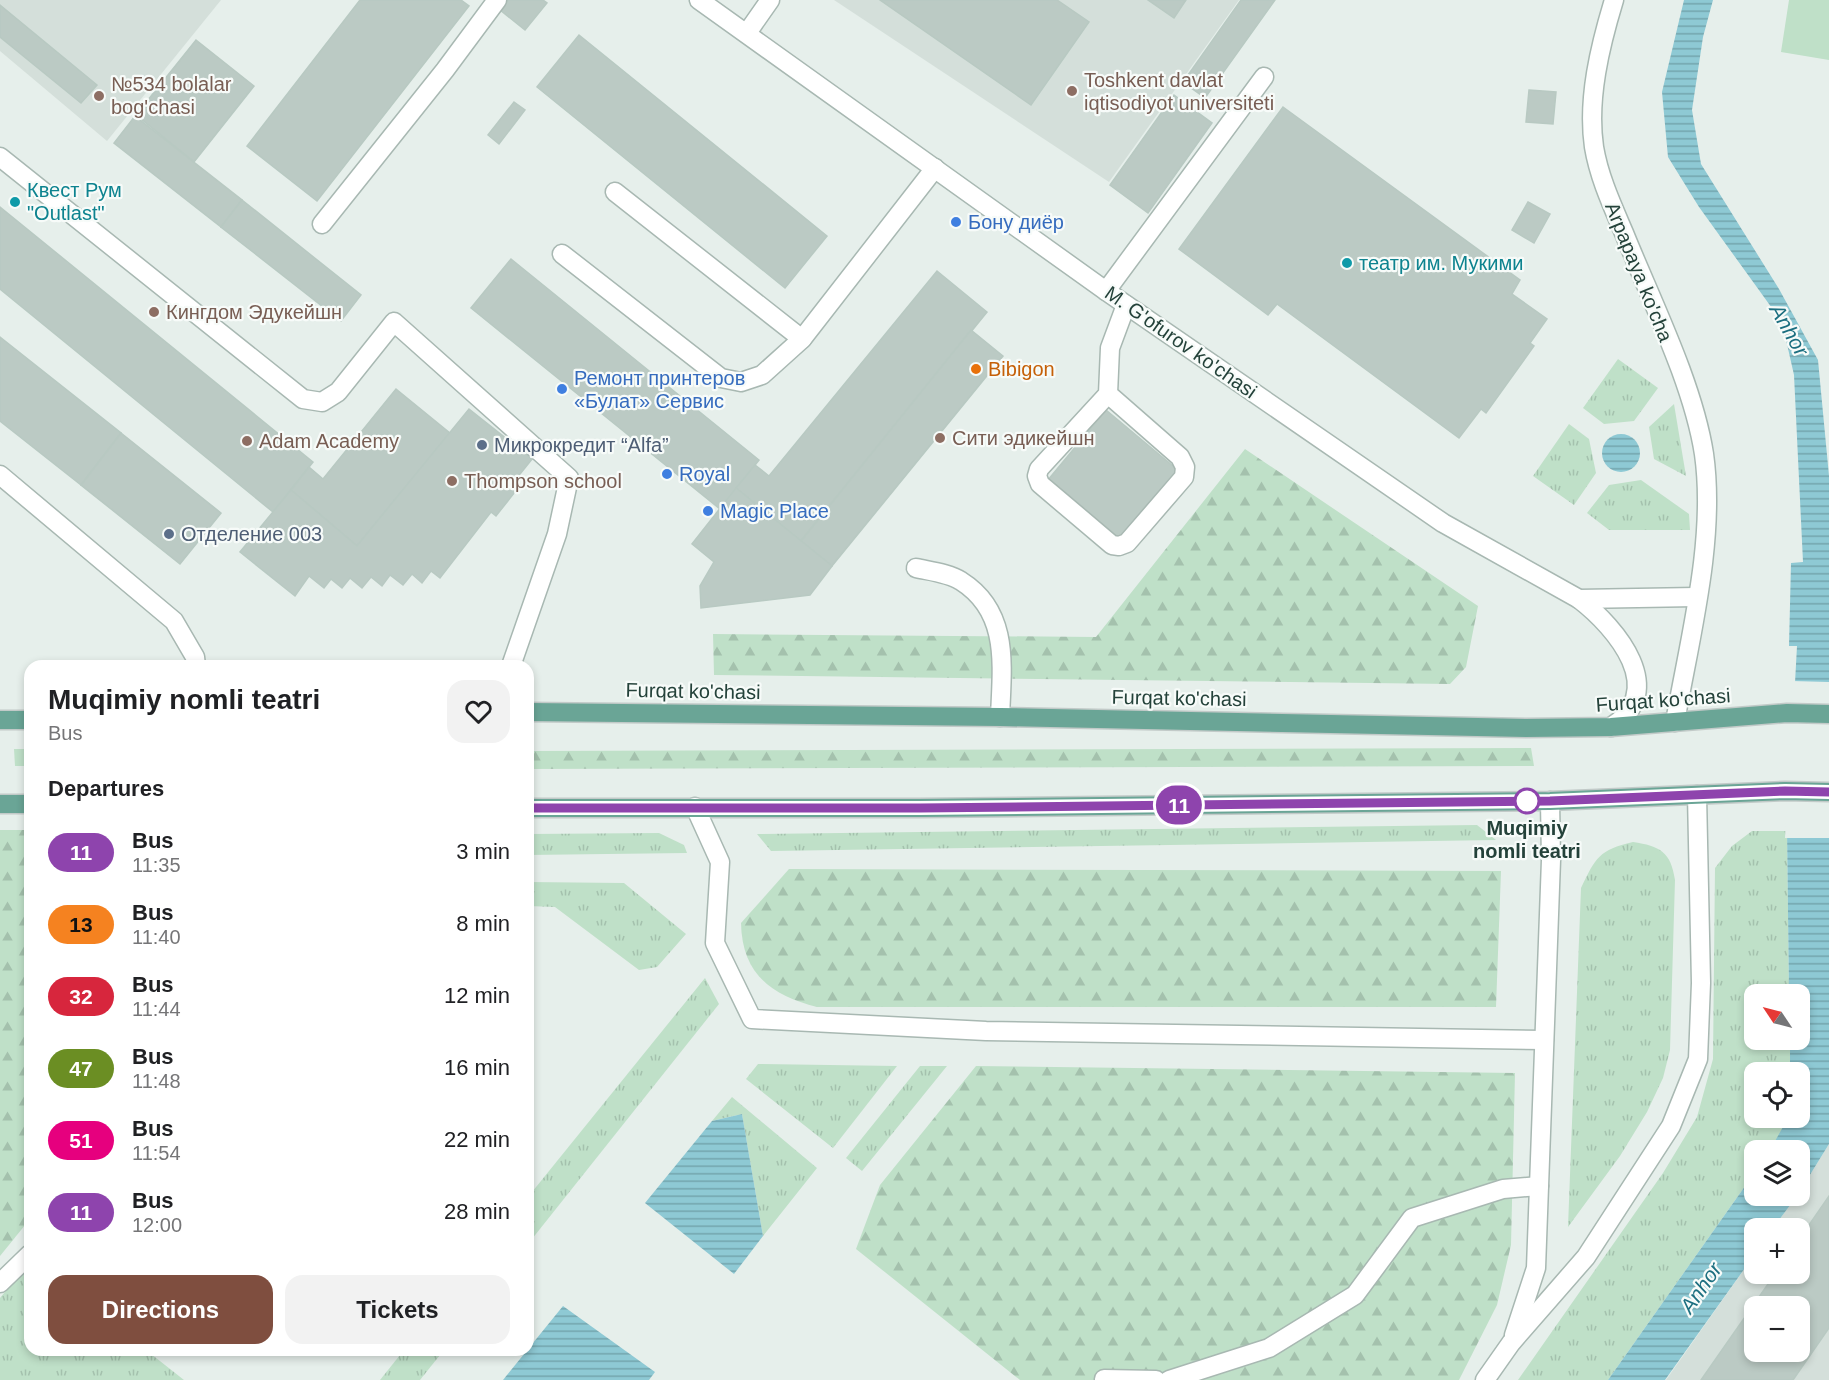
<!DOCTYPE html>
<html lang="en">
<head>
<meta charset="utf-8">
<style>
  body { margin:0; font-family:Helvetica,sans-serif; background:#f2f2f2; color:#202124; height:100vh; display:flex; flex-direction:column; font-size:22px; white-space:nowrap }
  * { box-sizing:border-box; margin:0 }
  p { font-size:20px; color:#757577 }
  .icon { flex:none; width:33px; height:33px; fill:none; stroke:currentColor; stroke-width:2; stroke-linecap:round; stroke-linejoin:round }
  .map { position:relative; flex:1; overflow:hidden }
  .panel { position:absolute; left:24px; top:660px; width:510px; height:696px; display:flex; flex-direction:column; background:#fff; border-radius:18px; box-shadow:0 3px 9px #0003 }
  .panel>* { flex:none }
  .badge { padding:0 12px; border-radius:20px; font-size:21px; line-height:39px }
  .needle { width:39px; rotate:305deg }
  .controls { position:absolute; left:1744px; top:984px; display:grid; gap:12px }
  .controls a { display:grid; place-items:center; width:66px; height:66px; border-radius:12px; background:#fff; box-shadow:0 3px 9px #0003; font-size:30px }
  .map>.badge { position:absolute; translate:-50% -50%; box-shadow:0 0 0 3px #fff }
  h2 { padding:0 24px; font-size:22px; line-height:54px }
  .round { display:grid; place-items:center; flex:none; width:63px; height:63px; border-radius:18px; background:#f2f2f2 }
  .overview { display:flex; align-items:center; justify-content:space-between; height:102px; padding:0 24px }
  h1 { font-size:28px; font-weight:600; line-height:45px }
  .primary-button { display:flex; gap:12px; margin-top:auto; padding:12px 24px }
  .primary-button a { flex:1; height:69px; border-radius:18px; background:#7f4e3f; color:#fff; font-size:24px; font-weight:600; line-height:69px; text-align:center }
  .primary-button a+a { background:#f2f2f2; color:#202124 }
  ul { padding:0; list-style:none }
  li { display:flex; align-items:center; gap:18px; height:72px; padding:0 24px }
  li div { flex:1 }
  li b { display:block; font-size:22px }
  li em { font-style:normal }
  li .badge { min-width:66px; font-weight:700; text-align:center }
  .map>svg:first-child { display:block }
  .built { fill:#d4dfda; fill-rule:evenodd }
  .grass { fill:url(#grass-tufts) }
  .forest { fill:url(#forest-firs) }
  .park { fill:#bfe0c8 }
  .water { fill:url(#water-rules) }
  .pier { fill:#e6efeb }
  .building { fill:#bbcac4; stroke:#b8c9c2; stroke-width:1.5; fill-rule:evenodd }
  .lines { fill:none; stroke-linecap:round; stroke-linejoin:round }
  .minor-casing { stroke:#a8b8b2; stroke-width:21 }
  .major-casing { stroke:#c2cac8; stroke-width:21 }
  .minor { stroke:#fff; stroke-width:18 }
  .major { stroke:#6aa596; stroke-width:18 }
  .line-casing { stroke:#fff; stroke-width:14 }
  .line { stroke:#8e44ad; stroke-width:9 }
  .education-dot { fill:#8d6e63; stroke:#f7fbf9; stroke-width:2 }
  .culture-dot { fill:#0f9aa8; stroke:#f7fbf9; stroke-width:2 }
  .shop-dot { fill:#3f7fe0; stroke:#f7fbf9; stroke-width:2 }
  .food-dot { fill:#e8710a; stroke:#f7fbf9; stroke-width:2 }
  .service-dot { fill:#5c6f8a; stroke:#f7fbf9; stroke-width:2 }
  .stop-dot { fill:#fff; stroke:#8e44ad; stroke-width:3 }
  .labels { text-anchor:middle; stroke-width:4.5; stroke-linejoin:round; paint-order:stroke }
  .education-label { font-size:20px; fill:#785e54; stroke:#f7fbf9; text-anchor:start }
  .culture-label { font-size:20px; fill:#0d838f; stroke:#f7fbf9; text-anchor:start }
  .shop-label { font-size:20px; fill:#366cbe; stroke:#f7fbf9; text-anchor:start }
  .street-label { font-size:20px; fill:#24423a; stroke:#f7fbf9 }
  .food-label { font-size:20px; fill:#c56008; stroke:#f7fbf9; text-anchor:start }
  .service-label { font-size:20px; fill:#4e5e75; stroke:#f7fbf9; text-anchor:start }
  .stop-label { font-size:20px; font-weight:bold; fill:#24423a; stroke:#f7fbf9 }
  .water-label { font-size:21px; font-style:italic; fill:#1c6f80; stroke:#f7fbf9 }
</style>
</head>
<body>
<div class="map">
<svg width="1829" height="1380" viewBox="0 0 1829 1380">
  <defs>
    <pattern id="grass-tufts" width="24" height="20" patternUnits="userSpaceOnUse" patternTransform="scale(1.5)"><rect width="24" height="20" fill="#bfe0c8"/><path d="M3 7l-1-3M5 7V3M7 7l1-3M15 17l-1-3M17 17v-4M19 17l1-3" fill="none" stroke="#a4c1ad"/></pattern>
    <pattern id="forest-firs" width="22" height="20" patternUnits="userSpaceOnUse" patternTransform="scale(1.5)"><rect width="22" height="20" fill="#bfe0c8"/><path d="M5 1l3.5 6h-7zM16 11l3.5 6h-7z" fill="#a4c1ad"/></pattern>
    <pattern id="water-rules" width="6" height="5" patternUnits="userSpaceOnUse" patternTransform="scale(1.5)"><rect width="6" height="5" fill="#8ec9d4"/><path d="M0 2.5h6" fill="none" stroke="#74a5ad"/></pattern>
  </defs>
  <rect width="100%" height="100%" fill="#e6efeb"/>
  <g class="built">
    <polygon points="0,0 221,0 107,141 0,51"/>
    <polygon points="834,0 1239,0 1109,182"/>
    <path d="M1829 1144V1380H1666L1755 1254V1274H1800V1228H1773L1797 1196H1800V1191ZM1755 1306H1800V1352H1755Z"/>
  </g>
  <g class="grass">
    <polygon points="1618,359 1658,388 1634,421 1604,424 1583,408"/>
    <polygon points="1674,404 1686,476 1654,459 1649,427"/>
    <polygon points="1569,424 1589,439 1596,473 1574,505 1533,476"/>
    <polygon points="1641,480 1689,514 1690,530 1609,530 1587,513 1609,485"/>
    <polygon points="1477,825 1496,840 771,851 757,834"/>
    <polygon points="1752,831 1787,831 1789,994 1755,994 1755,1040 1790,1040 1790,1072 1755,1072 1755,1118 1788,1118 1788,1121 1770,1150 1755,1150 1755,1172 1608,1380 1518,1380 1663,1173 1697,1117 1713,1059 1715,868 1732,846"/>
    <polygon points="659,833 684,845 687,853 528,855 528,834"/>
    <path d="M1633 842C1660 846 1671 852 1675 880L1670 1050 1663 1078 1647 1112 1620 1156 1568 1227 1581 888C1596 857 1599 850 1633 842Z"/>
    <polygon points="528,882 624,883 686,934 657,967 639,970 555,907 528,906"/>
    <polygon points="705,978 719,1004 528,1244 528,1197"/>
    <polygon points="758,1064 897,1066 833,1148 746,1079"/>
    <polygon points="920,1066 947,1066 862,1171 846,1158"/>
    <polygon points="732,1097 817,1168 763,1236 742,1114 712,1121"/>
    <polygon points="30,1261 30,1350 146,1350 184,1380 0,1380 0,1298"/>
    <polygon points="404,1350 444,1350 420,1380 380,1380"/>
  </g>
  <g class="forest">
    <polygon points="1245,449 1478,606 1466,667 1450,684 714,675 713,634 1096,637"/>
    <polygon points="1531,748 1534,766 528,769 528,751"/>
    <polygon points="14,749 30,749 30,766 15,766"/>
    <polygon points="0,830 30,830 30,1219 0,1256"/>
    <path d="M789 869 1501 871 1496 1007H817C771 995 742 974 741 923Z"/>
    <polygon points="976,1066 1515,1073 1511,1245 1497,1305 1459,1380 1020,1380 856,1249 880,1185"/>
  </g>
  <polygon class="park" points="1789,0 1829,0 1829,60 1781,52"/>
  <g class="water">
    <polygon points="1684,0 1713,0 1703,37 1692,110 1701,164 1779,289 1818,360 1829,476 1829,1144 1800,1191 1800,1150 1770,1150 1788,1118 1800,1118 1800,1072 1790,1072 1790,1040 1800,1040 1800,994 1789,994 1787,831 1797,646 1789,646 1791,563 1803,562 1794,375 1782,322 1699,207 1668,157 1662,92"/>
    <circle cx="1621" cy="453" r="19"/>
    <polygon points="742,1114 763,1236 734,1274 645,1203 712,1121"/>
    <polygon points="1755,1172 1755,1196 1797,1196 1773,1228 1755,1228 1755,1254 1665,1380 1608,1380"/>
    <polygon points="563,1306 655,1372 649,1380 503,1380"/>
  </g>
  <polygon class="pier" points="1792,681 1829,682 1829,838 1785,838"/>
  <g class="building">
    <polygon points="360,0 461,0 469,6 317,201 247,146"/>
    <polygon points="508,0 543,0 547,3 525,30 500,10"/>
    <polygon points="880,0 1057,0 1089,22 1031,105"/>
    <polygon points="1148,0 1186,0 1174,18"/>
    <polygon points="1241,0 1275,0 1205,98 1183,82"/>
    <polygon points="0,5 97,85 81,103 0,37"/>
    <polygon points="579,35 827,236 785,288 537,87"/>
    <polygon points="196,40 254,86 194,162 136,115"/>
    <polygon points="1529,90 1556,92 1553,124 1526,122"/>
    <polygon points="1174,95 1212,123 1148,213 1110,185"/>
    <polygon points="514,102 525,110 499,144 488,135"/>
    <polygon points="1283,107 1520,280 1512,294 1547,319 1530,343 1534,346 1486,413 1481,409 1459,438 1277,304 1268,315 1179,249"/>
    <polygon points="135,116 242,200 221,227 114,143"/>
    <polygon points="242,200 361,295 341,321 221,227"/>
    <polygon points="1528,202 1550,214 1534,243 1512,230"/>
    <polygon points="0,207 313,462 273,512 0,289"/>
    <polygon points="511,259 759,460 720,509 471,308"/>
    <polygon points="937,271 987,312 801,541 736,488 755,465 769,476"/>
    <polygon points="971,330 1003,356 832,566 801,541"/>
    <polygon points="0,337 121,433 81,485 0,421"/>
    <polygon points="396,389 450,433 357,546 291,490 309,467 323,479"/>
    <polygon points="469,409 532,459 512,484 518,488 496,516 491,512 440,578 431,571 422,583 412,574 403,585 390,575 382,586 371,577 362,588 350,578 342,588 331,579 324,588 309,576 295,596 240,552 291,490 357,546"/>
    <polygon points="1106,410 1179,471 1120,541 1048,480"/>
    <polygon points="121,433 221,513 180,564 81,485"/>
    <polygon points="736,488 832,566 810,595 701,608 700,586 714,562 692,544"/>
    <path d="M1829 1196V1328L1793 1380H1701L1775 1274H1800V1238ZM1755 1306H1800V1352H1755Z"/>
  </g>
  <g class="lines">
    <g class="minor-casing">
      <g id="minor">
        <polyline points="699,0 1106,291 1443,523 1579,599 1696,597"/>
        <path d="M1614 0C1600 46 1587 99 1594 147 1599 177 1612 205 1624 233 1651 300 1693 383 1704 454 1716 539 1690 637 1675 722"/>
        <polyline points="747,33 770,0"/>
        <polyline points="0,157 303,399 322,402 338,392 394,322 569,478 557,534 511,666"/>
        <polyline points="615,192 802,339 935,168"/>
        <polyline points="322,224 445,70 497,0"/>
        <polyline points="562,254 721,378 741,382 762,375 802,339"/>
        <polyline points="1106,291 1264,77"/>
        <polyline points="1108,394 1180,457 1185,467 1184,477 1127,543 1119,546 1112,545 1040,484 1037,476 1039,469 1108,394 1110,348 1126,305"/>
        <polyline points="0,475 174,621 195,657 196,666"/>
        <path d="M916 568C929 571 949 573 961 581 1010 612 1002 666 1000 717"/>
        <path d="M1579 599C1617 628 1669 691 1611 727"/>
        <polyline points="695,807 720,862 715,943 752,1019 986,1031 1544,1040"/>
        <polyline points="0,1283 30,1254"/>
        <polyline points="1514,1335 1536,1268 1551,860 1550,801"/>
        <polyline points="1104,1379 1156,1380"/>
        <polyline points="1169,1380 1269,1348 1355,1295 1412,1218 1503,1189 1539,1186"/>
        <polyline points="1485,1380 1511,1343 1586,1257 1671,1126 1698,1059 1701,983 1697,795"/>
      </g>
    </g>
    <g class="major-casing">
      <g id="major">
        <polyline points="528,712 1000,717 1526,728 1611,727 1787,713 1829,714"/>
        <polyline points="0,720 30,720"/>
        <polyline points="0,804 30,804"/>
        <polyline points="528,808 920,808 1550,801 1785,791 1829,792"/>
      </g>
    </g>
    <use href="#minor" class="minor"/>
    <use href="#major" class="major"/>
  </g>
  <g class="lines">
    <g class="line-casing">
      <polyline id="line" points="528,808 920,808 1550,801 1785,791 1829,792"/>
    </g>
    <use href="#line" class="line"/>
  </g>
  <g class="education-dot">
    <circle cx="1072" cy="91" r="6"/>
    <circle cx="99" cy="96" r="6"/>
    <circle cx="154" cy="312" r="6"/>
    <circle cx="940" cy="438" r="6"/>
    <circle cx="247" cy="441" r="6"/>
    <circle cx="452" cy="481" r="6"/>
  </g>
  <g class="culture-dot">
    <circle cx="15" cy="202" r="6"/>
    <circle cx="1347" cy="263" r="6"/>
  </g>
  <g class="shop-dot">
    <circle cx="956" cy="222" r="6"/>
    <circle cx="562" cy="389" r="6"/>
    <circle cx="667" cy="474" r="6"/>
    <circle cx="708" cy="511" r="6"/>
  </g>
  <circle class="food-dot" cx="976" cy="369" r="6"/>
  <g class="service-dot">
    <circle cx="482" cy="445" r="6"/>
    <circle cx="169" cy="534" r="6"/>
  </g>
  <circle class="stop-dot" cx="1527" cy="801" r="12"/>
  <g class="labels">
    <g class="education-label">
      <text x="1084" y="87">Toshkent davlat<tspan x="1084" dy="23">iqtisodiyot universiteti</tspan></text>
      <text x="111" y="91">№534 bolalar<tspan x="111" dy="23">bog'chasi</tspan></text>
      <text x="166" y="319">Кингдом Эдукейшн</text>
      <text x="952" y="445">Сити эдикейшн</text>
      <text x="259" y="448">Adam Academy</text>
      <text x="464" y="488">Thompson school</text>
    </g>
    <g class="culture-label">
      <text x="27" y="197">Квест Рум<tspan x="27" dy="23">"Outlast"</tspan></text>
      <text x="1359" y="270">театр им. Мукими</text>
    </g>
    <g class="shop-label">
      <text x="968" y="229">Бону диёр</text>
      <text x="574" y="385">Ремонт принтеров<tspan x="574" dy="23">«Булат» Сервис</tspan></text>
      <text x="679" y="481">Royal</text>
      <text x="720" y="518">Magic Place</text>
    </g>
    <g class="street-label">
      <text transform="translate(1639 272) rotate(68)" y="7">Arpapaya ko'cha</text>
      <text transform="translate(1181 342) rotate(35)" y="7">M. G'ofurov ko'chasi</text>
      <text transform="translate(693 691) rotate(1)" y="7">Furqat ko'chasi</text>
      <text transform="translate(1179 698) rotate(1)" y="7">Furqat ko'chasi</text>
      <text transform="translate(1663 700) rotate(-4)" y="7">Furqat ko'chasi</text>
    </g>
    <g class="food-label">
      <text x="988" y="376">Bibigon</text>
    </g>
    <g class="service-label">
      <text x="494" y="452">Микрокредит “Alfa”</text>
      <text x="181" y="541">Отделение 003</text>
    </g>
    <g class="stop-label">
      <text x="1527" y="835">Muqimiy<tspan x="1527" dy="23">nomli teatri</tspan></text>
    </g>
    <g class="water-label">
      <text transform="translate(1789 330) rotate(60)" y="7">Anhor</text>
      <text transform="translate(1701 1288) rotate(-55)" y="7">Anhor</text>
    </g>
  </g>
</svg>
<div class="controls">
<a><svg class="needle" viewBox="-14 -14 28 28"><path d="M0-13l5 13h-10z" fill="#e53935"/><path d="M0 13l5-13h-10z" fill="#757577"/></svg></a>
<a><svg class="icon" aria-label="locate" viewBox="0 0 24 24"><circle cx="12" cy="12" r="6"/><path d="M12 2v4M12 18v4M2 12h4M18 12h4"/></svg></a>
<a><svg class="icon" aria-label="layers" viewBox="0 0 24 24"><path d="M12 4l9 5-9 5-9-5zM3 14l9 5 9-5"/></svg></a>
<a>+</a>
<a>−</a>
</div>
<b class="badge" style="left:1179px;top:805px;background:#8e44ad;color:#fff">11</b>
<section class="panel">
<div class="overview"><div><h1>Muqimiy nomli teatri</h1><p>Bus</p></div><a class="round"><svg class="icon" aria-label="heart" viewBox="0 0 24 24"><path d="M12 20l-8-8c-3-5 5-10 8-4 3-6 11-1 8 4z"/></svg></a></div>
<h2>Departures</h2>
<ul>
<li><span class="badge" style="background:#8e44ad;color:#fff">11</span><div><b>Bus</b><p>11:35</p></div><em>3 min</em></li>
<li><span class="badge" style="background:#f58220;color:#111">13</span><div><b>Bus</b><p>11:40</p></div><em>8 min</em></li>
<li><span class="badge" style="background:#d7263d;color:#fff">32</span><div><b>Bus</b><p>11:44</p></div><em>12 min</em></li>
<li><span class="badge" style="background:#6b8e23;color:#fff">47</span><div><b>Bus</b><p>11:48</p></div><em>16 min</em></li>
<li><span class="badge" style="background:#e6007e;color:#fff">51</span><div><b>Bus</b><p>11:54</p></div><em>22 min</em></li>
<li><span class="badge" style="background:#8e44ad;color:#fff">11</span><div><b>Bus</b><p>12:00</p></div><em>28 min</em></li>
</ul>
<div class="primary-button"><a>Directions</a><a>Tickets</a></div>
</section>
</div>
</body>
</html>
